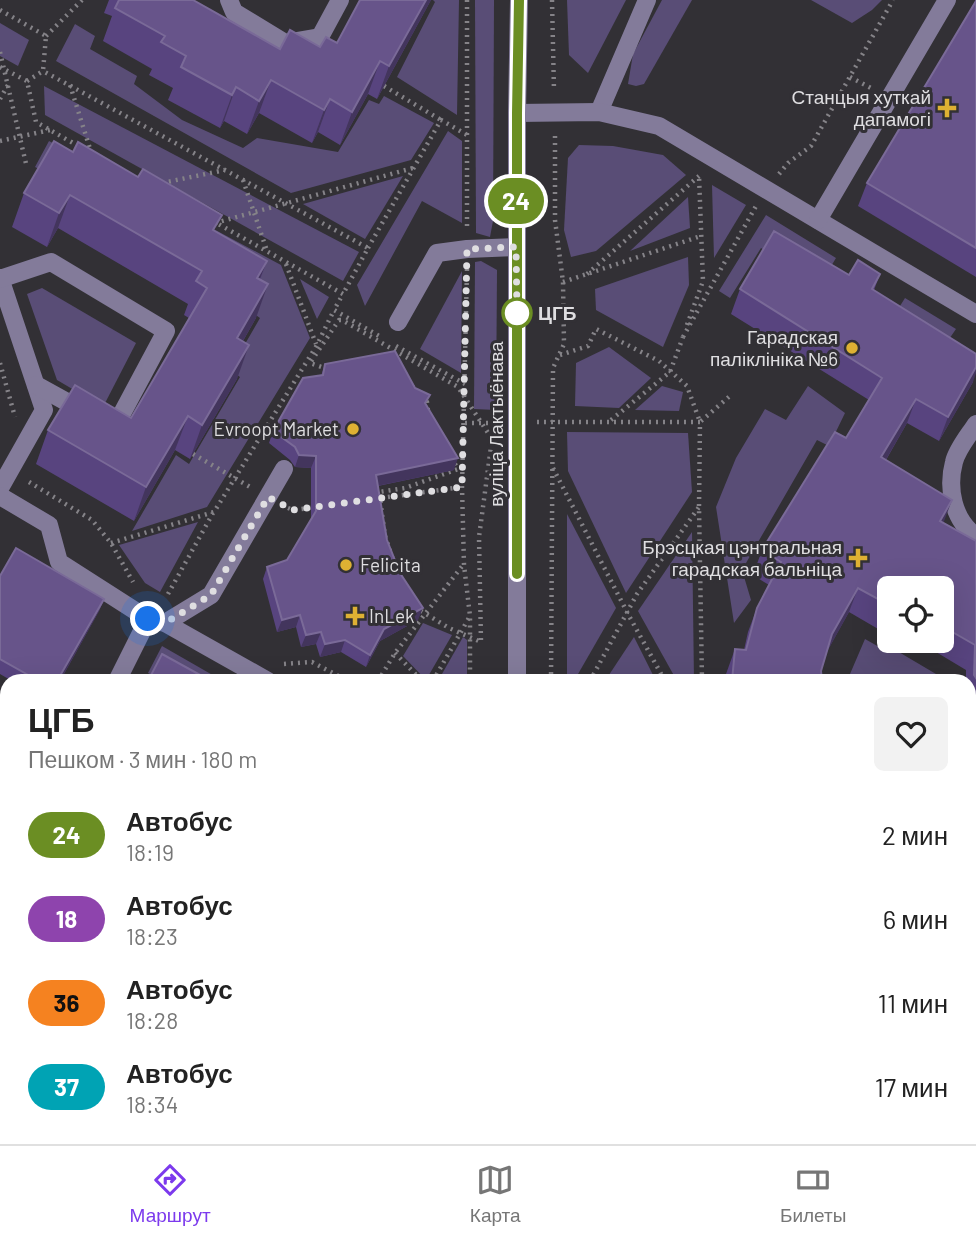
<!DOCTYPE html>
<html lang="ru">
<head>
<meta charset="utf-8">
<style>
  body { margin:0; font-family:Barlow,sans-serif; background:#f2f2f2; color:#222; height:100vh; display:flex; flex-direction:column; font-size:26px; white-space:nowrap }
  * { box-sizing:border-box; margin:0 }
  p { font-size:23px; color:#767676 }
  .icon { flex:none; width:38px; height:38px; fill:none; stroke:currentColor; stroke-width:2; stroke-linecap:round; stroke-linejoin:round }
  .map { position:relative; flex:1; overflow:hidden }
  .drawer { position:absolute; left:0px; top:674px; width:976px; height:471px; display:flex; flex-direction:column; background:#fff; border-radius:21px 21px 0 0; box-shadow:0 7px 28px #0002 }
  .drawer>* { flex:none }
  .badge { padding:0 14px; border-radius:23px; font-size:24px; line-height:46px }
  .buttons { position:absolute; left:877px; top:576px; display:grid; gap:14px }
  .buttons a { display:grid; place-items:center; width:77px; height:77px; border-radius:10px; background:#fff; box-shadow:0 7px 28px #0002; font-size:35px }
  .you { position:absolute; width:35px; height:35px; margin:-18px; border:5px solid #fff; border-radius:50%; background:#1a73e8; box-shadow:0 0 0 10px #1a73e833 }
  .map>.badge { position:absolute; translate:-50% -50%; box-shadow:0 0 0 4px #fff }
  .round { display:grid; place-items:center; flex:none; width:74px; height:74px; border-radius:10px; background:#f2f2f2 }
  .overview { display:flex; align-items:center; justify-content:space-between; height:119px; padding:0 28px }
  h1 { font-size:33px; font-weight:800; line-height:52px }
  ul { padding:0; list-style:none }
  li { display:flex; align-items:center; gap:21px; height:84px; padding:0 28px }
  li div { flex:1 }
  li b { display:block; font-size:26px }
  li em { font-style:normal }
  li .badge { min-width:77px; font-weight:700; text-align:center }
  .dock { display:flex; justify-content:space-around; align-items:center; height:98px; border-top:2px solid #e0e0e0; background:#fff; font-size:19px; color:#767676 }
  .dock a { display:grid; justify-items:center; gap:4px }
  .dock .selected { color:#7c3aed }
  .map>svg:first-child { display:block }
  .green { fill:#594d76 }
  .lines { fill:none; stroke-linecap:round; stroke-linejoin:round }
  .path { stroke:#858388; stroke-width:4.5; stroke-dasharray:2 5; stroke-linecap:butt }
  .minor { stroke:#837b9a; stroke-width:18 }
  .wall { fill:#58447f }
  .shaded-wall { fill:#43355d }
  .building { fill:#67548a; stroke:#7a6a98; stroke-width:2 }
  .line-casing { stroke:#fff; stroke-width:16 }
  .line { stroke:#6b8e23; stroke-width:10 }
  .walk { stroke:#dfdee1; stroke-width:7; stroke-dasharray:0 12.6 }
  .poi-dot { fill:#deb133; stroke:#323035; stroke-width:2.5 }
  .stop-dot { fill:#fff; stroke:#6b8e23; stroke-width:3.5 }
  .labels { text-anchor:middle; stroke-width:6; stroke-linejoin:round; paint-order:stroke }
  .poi-label { font-size:19px; fill:#dfdee1; stroke:#323035; text-anchor:end }
  .stop-label { font-size:19px; font-weight:bold; fill:#dfdee1; stroke:#323035; text-anchor:start }
  .street-label { font-size:19px; fill:#dfdee1; stroke:#323035 }
</style>
</head>
<body>
<div class="map">
<svg width="976" height="1144" viewBox="0 0 976 1144">
  <rect width="100%" height="100%" fill="#323035"/>
  <g class="green">
    <polygon points="433,0 459,0 457,115 397,77 435,2"/>
    <polygon points="475,0 494,0 493,221 490,237 476,233"/>
    <polygon points="567,0 626,0 588,73 569,55"/>
    <polygon points="662,0 692,0 644,84 636,86 628,84 633,54"/>
    <polygon points="811,0 882,0 872,10 852,23"/>
    <polygon points="0,23 29,40 18,66 0,56"/>
    <polygon points="75,24 95,36 90,49 137,76 134,84 182,120 243,148 257,138 338,152 369,100 379,104 384,96 434,123 411,160 291,193 56,61"/>
    <polygon points="44,86 359,252 343,281 45,115"/>
    <polygon points="448,131 462,141 462,223 422,201 365,306 357,285"/>
    <polygon points="49,141 281,265 310,338 207,507 132,531 176,455 189,464 240,377 230,370 260,318 59,179 35,167"/>
    <polygon points="579,145 613,146 663,155 686,175 596,251 571,257 564,230 568,158"/>
    <polygon points="403,176 365,239 303,204"/>
    <polygon points="712,185 746,205 714,258"/>
    <polygon points="688,197 690,228 630,251"/>
    <polygon points="766,215 836,258 821,283 761,248 730,298 719,291"/>
    <polygon points="688,257 689,285 663,347 596,310 595,289"/>
    <polygon points="481,261 497,270 496,410 474,409 475,262"/>
    <polygon points="462,271 461,373 420,349"/>
    <polygon points="300,279 329,297 317,319"/>
    <polygon points="42,288 136,343 103,407 57,380 27,294"/>
    <polygon points="905,298 956,329 945,345 895,314"/>
    <polygon points="609,347 651,378 619,408 575,406 576,363"/>
    <polygon points="662,386 683,392 679,411 635,410"/>
    <polygon points="808,386 845,413 829,446 817,440 742,570 751,600 734,623 716,507 736,458 765,409 786,420"/>
    <polygon points="567,432 688,433 692,492 626,593 568,471"/>
    <polygon points="567,514 616,608 574,681 567,681"/>
    <polygon points="198,522 160,592 145,583 119,545"/>
    <polygon points="692,532 694,681 677,681 638,611"/>
    <polygon points="423,623 452,635 426,680 403,656"/>
    <polygon points="463,637 467,640 467,681 438,681"/>
    <polygon points="634,637 656,681 605,681"/>
    <polygon points="865,639 888,652 892,648 936,674 935,681 847,681"/>
    <polygon points="162,646 223,681 162,681 148,673"/>
    <polygon points="976,1044 976,1110 970,1115 970,1055"/>
    <polygon points="544,1138 649,1138 655,1144 544,1144"/>
    <polygon points="694,1138 758,1138 760,1144 700,1144"/>
    <polygon points="786,1138 902,1138 898,1144 788,1144"/>
  </g>
  <g class="lines">
    <g class="path">
      <polyline points="467,0 467,229"/>
      <polyline points="552,0 554,91"/>
      <polyline points="0,10 46,36 43,71 368,248 343,294"/>
      <polyline points="46,36 82,0"/>
      <polyline points="0,52 27,168"/>
      <polyline points="0,67 27,81 36,122 80,147"/>
      <polyline points="850,77 871,88"/>
      <polyline points="27,81 43,71"/>
      <polyline points="70,85 91,152"/>
      <polyline points="384,86 441,120"/>
      <polyline points="0,99 8,85"/>
      <polyline points="0,141 50,130"/>
      <polyline points="779,174 788,163 811,146 893,0"/>
      <polyline points="243,180 267,251"/>
      <polyline points="162,183 225,170"/>
      <polyline points="213,221 343,294 334,310 379,336"/>
      <polyline points="215,223 413,168"/>
      <polyline points="368,248 441,120 467,135"/>
      <polyline points="286,264 316,344"/>
      <polyline points="467,269 462,487 464,565 470,616 470,681"/>
      <polyline points="587,274 699,176"/>
      <polyline points="563,282 701,236"/>
      <polygon points="339,320 342,320 458,387 492,439 479,537 481,642 449,628 418,609 400,581 385,536 379,492 405,488 458,469 429,420 427,402 409,383 396,357 330,370 310,363"/>
      <polyline points="687,325 703,281 699,176"/>
      <polyline points="683,337 756,206"/>
      <polyline points="396,346 465,384"/>
      <polyline points="560,355 588,346 596,329 659,361 687,386 700,422 731,395"/>
      <polyline points="0,363 15,417"/>
      <polyline points="611,420 670,372 683,337"/>
      <polyline points="537,422 700,422 699,507"/>
      <polyline points="465,423 497,423"/>
      <polyline points="193,454 250,487"/>
      <polyline points="553,468 628,614 665,681"/>
      <polyline points="29,482 92,520 111,543 133,582"/>
      <polyline points="381,498 462,487"/>
      <polyline points="288,508 293,510 317,507"/>
      <polyline points="111,543 214,512 317,345 334,310"/>
      <polyline points="168,594 213,513"/>
      <polyline points="395,653 422,681"/>
      <polyline points="284,664 312,662 348,681"/>
      <polyline points="378,681 395,653 463,565"/>
      <polyline points="433,681 470,616"/>
      <polyline points="551,681 553,368 564,344 563,282 555,220 555,135"/>
      <polyline points="590,681 637,594 699,507 702,681"/>
      <polyline points="0,1063 7,1068"/>
      <polyline points="970,1127 976,1121"/>
      <polyline points="101,1138 109,1143"/>
      <polyline points="675,1138 681,1144"/>
      <polyline points="772,1138 773,1144"/>
      <polyline points="472,1144 478,1138"/>
      <polyline points="949,1144 957,1138"/>
    </g>
    <g class="minor">
      <polyline points="229,0 234,12 285,43 320,37 340,0"/>
      <polyline points="599,112 647,0"/>
      <polyline points="517,113 599,112 659,126 976,314"/>
      <polyline points="818,220 947,0"/>
      <polyline points="0,278 44,410 0,488"/>
      <polyline points="0,279 51,262 166,331 119,419 114,427 110,425"/>
      <polyline points="398,322 437,253 467,249 516,247"/>
      <polyline points="36,385 85,412"/>
      <path d="M976 424C969 435 957 449 954 462 947 488 953 520 976 536"/>
      <polyline points="0,496 49,525 59,562 148,619 165,623 268,681"/>
      <polyline points="165,623 211,595 284,469"/>
      <polyline points="117,681 148,619"/>
      <polyline points="517,681 517,113 519,0"/>
      <polyline points="0,767 7,771"/>
      <polyline points="0,901 7,888"/>
      <polyline points="970,992 976,983"/>
      <polyline points="523,1144 523,1138"/>
    </g>
  </g>
  <g class="wall">
    <polygon points="109,0 193,0 280,49 320,47 337,43 360,0 431,0 377,99 368,94 340,145 318,132 312,143 259,113 247,134 224,121 220,128 168,100 173,88 149,75 152,69 103,41 112,16 104,13"/>
    <polygon points="976,1 976,277 858,206 867,183"/>
    <polygon points="54,141 267,261 260,280 256,318 243,341 237,379 190,459 175,450 134,521 36,464 48,430 131,418 189,318 184,315 188,304 58,228 47,247 12,227 24,193"/>
    <polygon points="880,274 874,290 973,382 939,441 907,423 886,460 943,522 976,541 976,719 970,707 970,681 966,681 966,670 916,640 942,640 942,588 889,588 889,626 885,633 849,612 826,653 821,671 822,681 725,681 726,674 735,649 744,650 748,632 757,608 769,585 753,575 762,550 846,438 869,400 731,314 740,289 849,275"/>
    <polygon points="325,364 415,388 427,405 454,470 378,486 387,540 418,620 380,641 366,667 341,652 320,657 316,644 301,647 296,627 277,632 263,579 267,567 287,560 311,519 311,468 295,467 290,460 269,443 273,431 321,376"/>
    <polygon points="0,576 104,599 99,611 60,681 12,681 0,674"/>
  </g>
  <g class="shaded-wall">
    <polygon points="426,0 431,0 377,99 389,66"/>
    <polygon points="380,61 368,94 340,145 352,112"/>
    <polygon points="271,80 259,113 247,134 259,101"/>
    <polygon points="236,87 224,121 220,128 232,95"/>
    <polygon points="330,99 318,132 312,143 324,110"/>
    <polygon points="70,195 58,228 47,247 59,213"/>
    <polygon points="267,261 254,294 257,278"/>
    <polygon points="268,284 256,318 225,372 237,338"/>
    <polygon points="249,345 237,379 190,459 202,425"/>
    <polygon points="976,367 976,373 973,382 939,441 948,417"/>
    <polygon points="916,399 907,423 873,482 881,457"/>
    <polygon points="188,416 175,450 134,521 146,487"/>
    <polygon points="299,455 316,456 311,468 295,467"/>
    <polygon points="458,458 454,470 372,487 376,475"/>
    <polygon points="952,500 943,524 940,521"/>
    <polygon points="858,588 849,612 823,659 832,634"/>
    <polygon points="104,599 99,611 60,681 57,681"/>
    <polygon points="423,608 418,620 380,641 366,667 370,655 384,629"/>
    <polygon points="300,615 296,627 277,632 282,620"/>
    <polygon points="321,632 316,644 301,647 306,635"/>
    <polygon points="345,640 341,652 320,657 325,644"/>
    <polygon points="976,954 976,966 970,975 970,962"/>
  </g>
  <g class="building">
    <polygon points="119,0 193,0 280,49 290,30 320,47 326,37 337,43 360,0 426,0 389,66 380,61 352,112 330,99 324,110 271,80 259,101 236,87 232,95 181,67 186,56 161,42 165,36 115,8"/>
    <polygon points="976,1 976,248 867,183"/>
    <polygon points="54,141 73,152 78,142 138,177 143,169 222,215 213,230 267,261 257,278 268,284 237,338 249,345 202,425 188,416 146,487 48,430 75,385 131,418 207,288 196,281 202,271 70,195 59,213 24,193"/>
    <polygon points="774,231 849,275 858,260 880,274 872,289 976,354 976,367 948,417 916,399 881,457 952,500 940,521 976,541 976,678 974,675 975,645 942,626 942,588 889,588 889,605 858,588 832,634 821,671 822,681 732,681 735,649 746,650 757,608 781,562 762,550 835,432 846,438 882,378 740,289"/>
    <polygon points="395,351 415,388 430,395 425,403 458,458 376,475 387,540 400,573 423,608 384,629 370,655 345,640 325,644 321,632 306,635 300,615 282,620 267,567 287,560 316,511 316,456 299,455 295,447 273,431 303,378 323,375 325,364"/>
    <polygon points="16,548 104,599 57,681 39,681 0,659 0,576"/>
    <polygon points="162,654 211,681 148,681"/>
    <polygon points="976,722 976,954 970,962 970,733"/>
  </g>
  <g class="lines">
    <g class="line-casing">
      <polyline id="line" points="517,574 517,113 519,0"/>
    </g>
    <use href="#line" class="line"/>
    <polyline class="walk" points="148,619 165,623 211,595 268,497 293,510 462,487 467,249 516,247 517,313"/>
  </g>
  <g class="poi-dot">
    <path d="M943.5 97.5h7v7h7v7h-7v7h-7v-7h-7v-7h7z"/>
    <circle cx="852" cy="348" r="7"/>
    <circle cx="353" cy="429" r="7"/>
    <path d="M854.5 547.5h7v7h7v7h-7v7h-7v-7h-7v-7h7z"/>
    <circle cx="346" cy="565" r="7"/>
    <path d="M351.5 605.5h7v7h7v7h-7v7h-7v-7h-7v-7h7z"/>
  </g>
  <circle class="stop-dot" cx="517" cy="313" r="14"/>
  <g class="labels">
    <g class="poi-label">
      <text x="931" y="104">Станцыя хуткай<tspan x="931" dy="22">дапамогі</tspan></text>
      <text x="838" y="344">Гарадская<tspan x="838" dy="22">паліклініка №6</tspan></text>
      <text x="339" y="436">Evroopt Market</text>
      <text x="842" y="554">Брэсцкая цэнтральная<tspan x="842" dy="22">гарадская бальніца</tspan></text>
      <text x="360" y="572" text-anchor="start">Felicita</text>
      <text x="369" y="623" text-anchor="start">InLek</text>
    </g>
    <g class="stop-label">
      <text x="538" y="320">ЦГБ</text>
    </g>
    <g class="street-label">
      <text transform="translate(496 424) rotate(-90)" y="7">вуліца Лактыёнава</text>
    </g>
  </g>
</svg>
<div class="buttons">
<a><svg class="icon" aria-label="locate" viewBox="0 0 24 24"><circle cx="12" cy="12" r="6"/><path d="M12 2v4M12 18v4M2 12h4M18 12h4"/></svg></a>
</div>
<div class="you" style="left:148px;top:619px"></div>
<b class="badge" style="left:516px;top:201px;background:#6b8e23;color:#fff">24</b>
<section class="drawer">
<div class="overview"><div><h1>ЦГБ</h1><p>Пешком · 3 мин · 180 m</p></div><a class="round"><svg class="icon" aria-label="heart" viewBox="0 0 24 24"><path d="M12 20l-8-8c-3-5 5-10 8-4 3-6 11-1 8 4z"/></svg></a></div>
<ul>
<li><span class="badge" style="background:#6b8e23;color:#fff">24</span><div><b>Автобус</b><p>18:19</p></div><em>2 мин</em></li>
<li><span class="badge" style="background:#8e44ad;color:#fff">18</span><div><b>Автобус</b><p>18:23</p></div><em>6 мин</em></li>
<li><span class="badge" style="background:#f58220;color:#111">36</span><div><b>Автобус</b><p>18:28</p></div><em>11 мин</em></li>
<li><span class="badge" style="background:#00a3b4;color:#fff">37</span><div><b>Автобус</b><p>18:34</p></div><em>17 мин</em></li>
</ul>
</section>
</div>
<nav class="dock">
<a class="selected"><svg class="icon" aria-label="directions" viewBox="0 0 24 24"><path d="M12 3l9 9-9 9-9-9zM9 14v-3h6M13 9l2 2-2 2"/></svg>Маршрут</a>
<a><svg class="icon" aria-label="map" viewBox="0 0 24 24"><path d="M3 6l6-2 6 2 6-2v14l-6 2-6-2-6 2zM9 4v14M15 6v14"/></svg>Карта</a>
<a><svg class="icon" aria-label="tickets" viewBox="0 0 24 24"><path d="M3 7h18v10H3zM15 7v10"/></svg>Билеты</a>
</nav>
</body>
</html>
